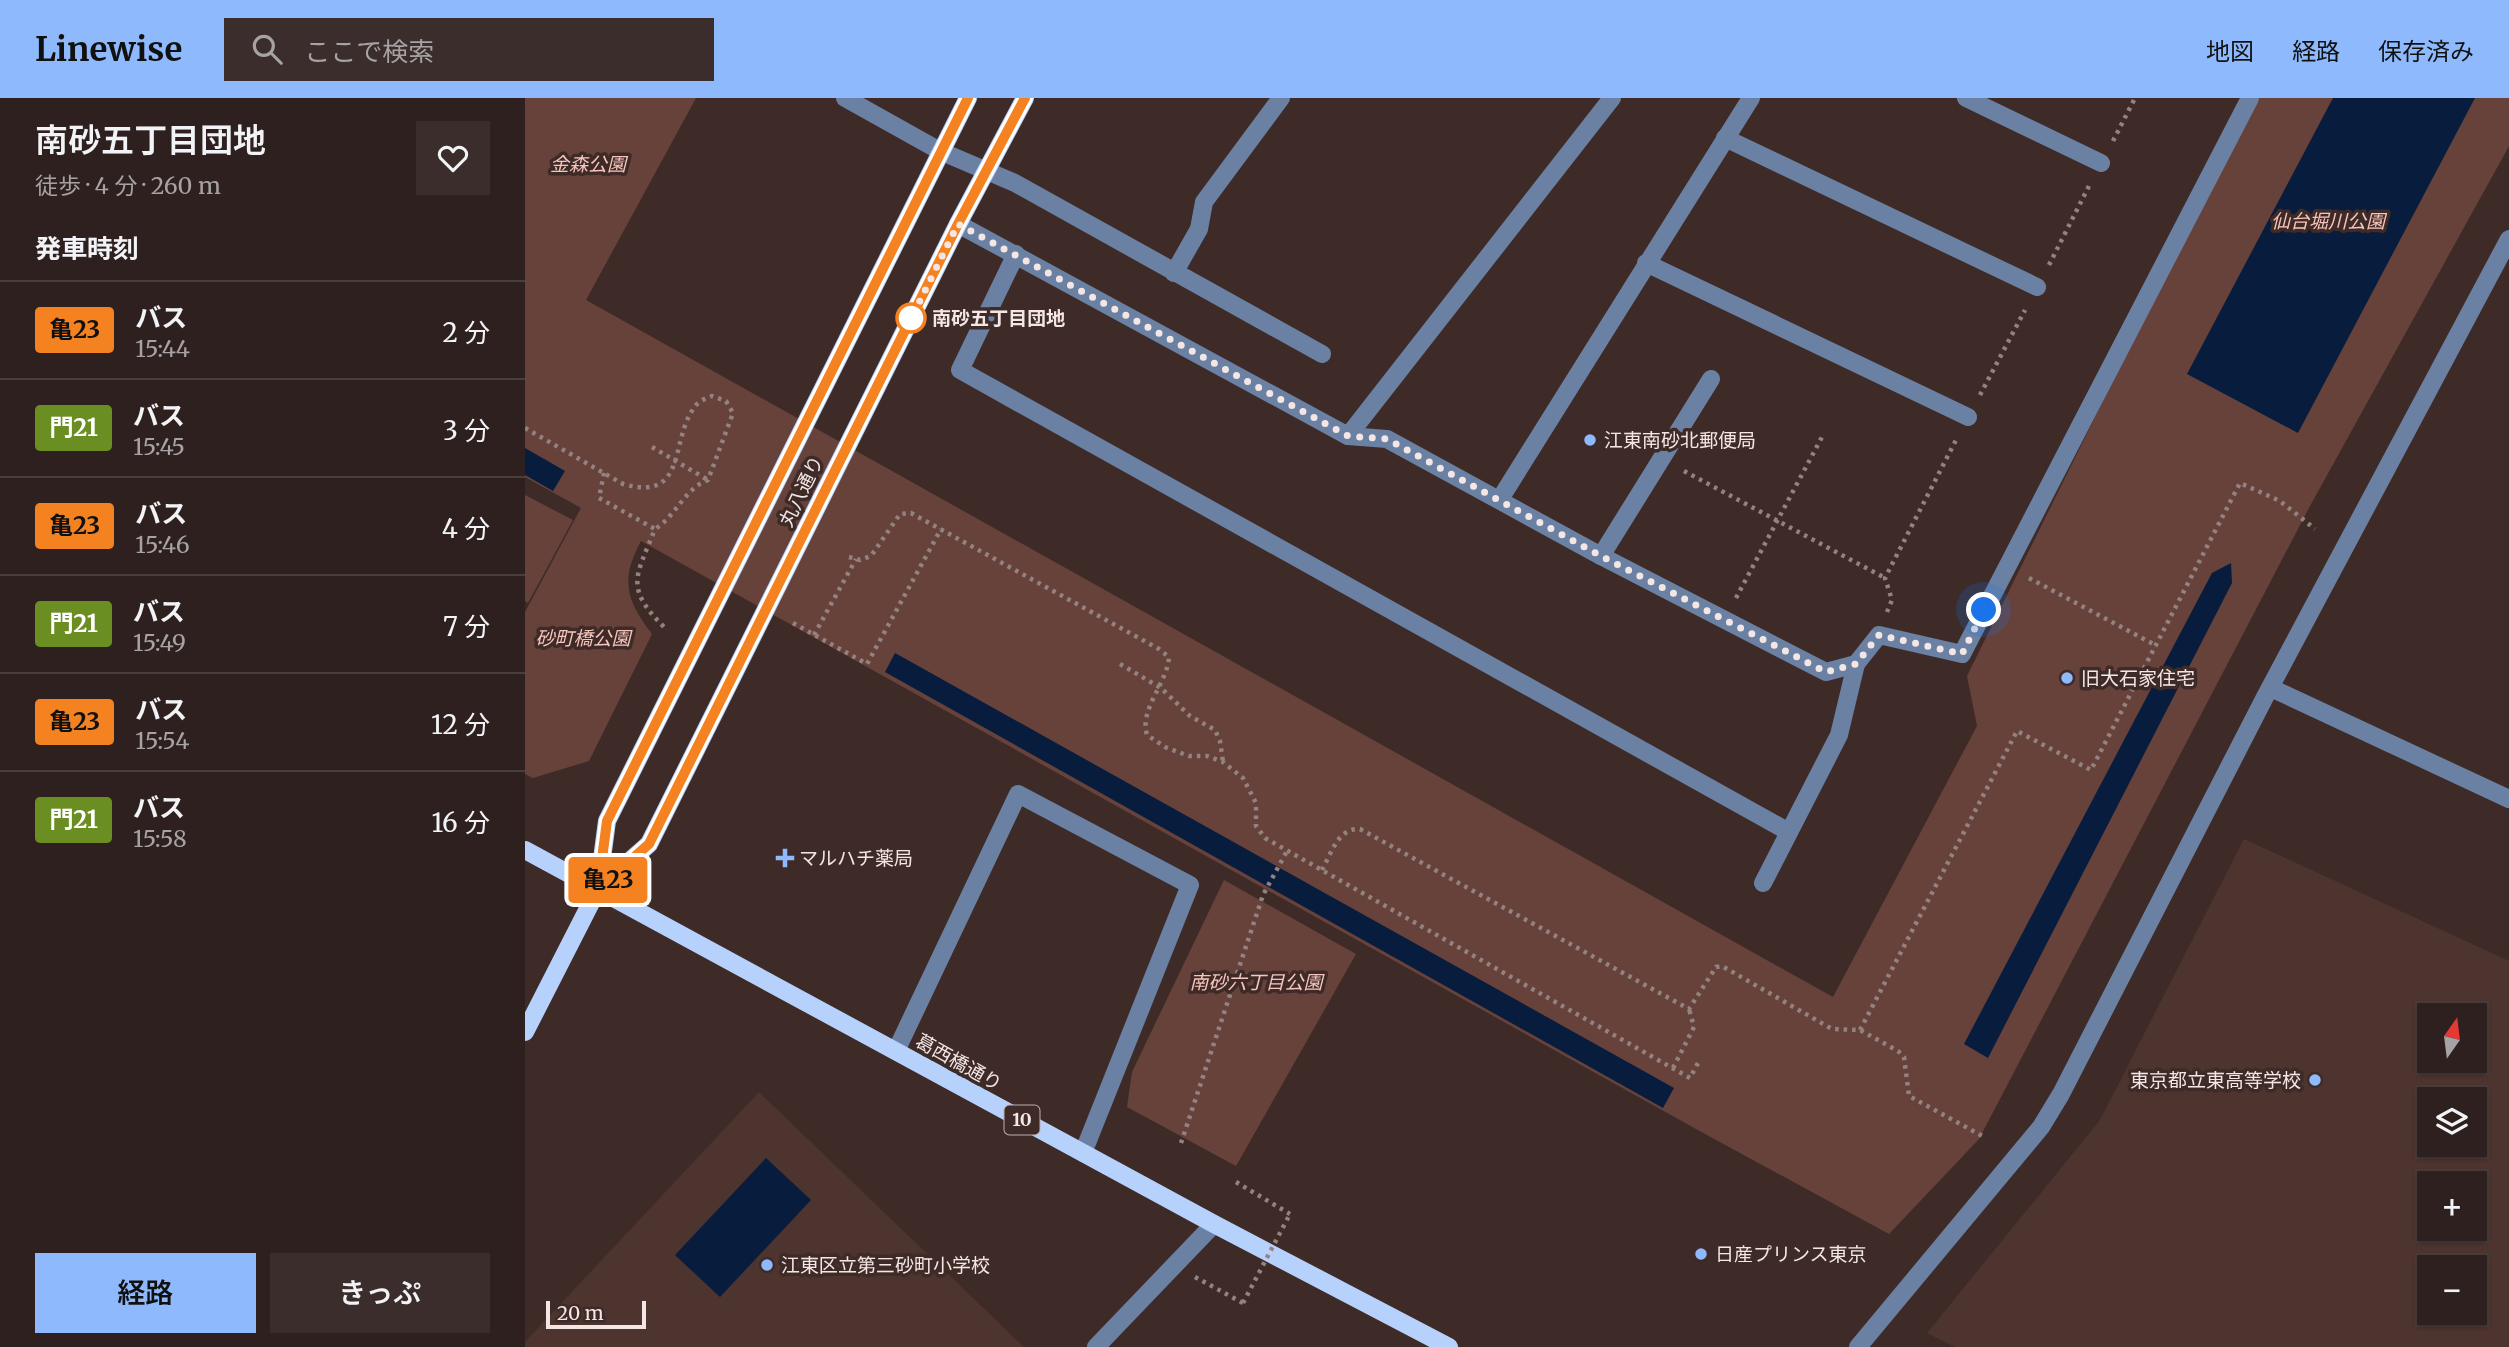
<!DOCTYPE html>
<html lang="ja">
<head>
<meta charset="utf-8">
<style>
  body { margin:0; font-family:Merriweather,"Noto Sans JP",serif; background:#3a2d2b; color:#f1f3f6; height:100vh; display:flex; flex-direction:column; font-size:26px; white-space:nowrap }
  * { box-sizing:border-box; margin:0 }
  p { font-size:23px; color:#a7a3a4 }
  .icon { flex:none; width:38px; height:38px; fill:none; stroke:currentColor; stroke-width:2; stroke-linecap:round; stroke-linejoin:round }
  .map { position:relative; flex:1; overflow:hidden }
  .details { display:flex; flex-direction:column; background:#2e201e; width:525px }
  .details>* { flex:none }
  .badge { padding:0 14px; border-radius:5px; font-size:24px; line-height:46px }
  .needle { width:46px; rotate:14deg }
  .fabs { position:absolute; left:1892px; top:905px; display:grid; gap:14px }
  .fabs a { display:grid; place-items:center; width:70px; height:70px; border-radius:0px; background:#2e201e; box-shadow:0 2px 5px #0004,0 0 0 2px #493e3c; font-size:35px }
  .scale { position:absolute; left:21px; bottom:18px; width:100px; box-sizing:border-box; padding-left:7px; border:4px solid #f3e6e4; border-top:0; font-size:19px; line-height:24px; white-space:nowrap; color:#f3e6e4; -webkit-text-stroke:5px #3e2b28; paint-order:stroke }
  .you { position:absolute; width:35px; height:35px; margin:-18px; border:5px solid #fff; border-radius:50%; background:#1a73e8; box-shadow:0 0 0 10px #1a73e833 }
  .map>.badge { position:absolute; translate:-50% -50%; box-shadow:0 0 0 4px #fff }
  h2 { padding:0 35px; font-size:26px; line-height:63px }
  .round { display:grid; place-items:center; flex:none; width:74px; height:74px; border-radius:0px; background:#3a2d2b }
  .headline { display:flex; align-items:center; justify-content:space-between; height:119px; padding:0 35px }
  h1 { font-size:33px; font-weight:600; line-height:52px }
  .action { display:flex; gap:14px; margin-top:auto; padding:14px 35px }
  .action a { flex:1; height:80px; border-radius:0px; background:#8eb9fd; color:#111; font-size:28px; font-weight:600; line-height:80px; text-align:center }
  .action a+a { background:#3a2d2b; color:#f1f3f6 }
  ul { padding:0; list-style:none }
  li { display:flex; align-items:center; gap:21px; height:98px; padding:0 35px; border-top:2px solid #493e3c }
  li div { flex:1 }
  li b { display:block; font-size:26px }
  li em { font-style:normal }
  li .badge { min-width:77px; font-weight:700; text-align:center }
  header { display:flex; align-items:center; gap:42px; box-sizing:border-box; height:98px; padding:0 35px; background:#8eb9fd; color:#111 }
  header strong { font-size:33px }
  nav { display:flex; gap:38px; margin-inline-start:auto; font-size:24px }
  .search { width:490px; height:63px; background:#3a2d2b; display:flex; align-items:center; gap:18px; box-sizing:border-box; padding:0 24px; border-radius:0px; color:#a7a3a4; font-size:26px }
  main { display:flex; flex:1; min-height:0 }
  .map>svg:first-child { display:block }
  .built { fill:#4d342f; fill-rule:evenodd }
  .green { fill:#67423b }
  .water { fill:#081c3d }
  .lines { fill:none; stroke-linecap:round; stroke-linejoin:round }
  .path { stroke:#938280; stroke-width:4.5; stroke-dasharray:3.5 5; stroke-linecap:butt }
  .minor { stroke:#6b81a3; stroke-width:18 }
  .major { stroke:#b6d1fb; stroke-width:18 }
  .path-bridge { stroke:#938280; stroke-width:4.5; stroke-dasharray:3.5 5; stroke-linecap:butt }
  .line-casing { stroke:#fff; stroke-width:16 }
  .line { stroke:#f58220; stroke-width:10 }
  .walk { stroke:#f3e6e4; stroke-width:7; stroke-dasharray:0 12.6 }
  .stop-dot { fill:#fff; stroke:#f58220; stroke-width:3.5 }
  .poi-dot { fill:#8eb9fd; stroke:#3e2b28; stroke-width:2.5 }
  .labels { text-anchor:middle; stroke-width:7; stroke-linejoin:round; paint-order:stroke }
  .shield { fill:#3e2b28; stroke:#bdaeac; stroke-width:2 }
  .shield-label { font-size:18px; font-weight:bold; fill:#f3e6e4 }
  .park-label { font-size:19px; font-style:italic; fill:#f8c5bc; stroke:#3e2b28 }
  .stop-label { font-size:19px; font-weight:bold; fill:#f3e6e4; stroke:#3e2b28; text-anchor:start }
  .poi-label { font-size:19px; fill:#f3e6e4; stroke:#3e2b28; text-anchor:start }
  .street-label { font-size:19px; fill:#f3e6e4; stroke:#3e2b28 }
</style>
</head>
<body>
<header>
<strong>Linewise</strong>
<div class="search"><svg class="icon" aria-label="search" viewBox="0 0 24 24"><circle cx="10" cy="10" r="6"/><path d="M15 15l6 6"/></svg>ここで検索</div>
<nav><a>地図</a><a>経路</a><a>保存済み</a></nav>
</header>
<main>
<section class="details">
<div class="headline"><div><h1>南砂五丁目団地</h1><p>徒歩 · 4 分 · 260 m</p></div><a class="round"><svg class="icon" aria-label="heart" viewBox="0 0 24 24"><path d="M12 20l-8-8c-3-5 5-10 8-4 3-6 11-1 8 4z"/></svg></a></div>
<h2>発車時刻</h2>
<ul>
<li><span class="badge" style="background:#f58220;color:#111">亀23</span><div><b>バス</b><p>15:44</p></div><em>2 分</em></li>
<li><span class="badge" style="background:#6b8e23;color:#fff">門21</span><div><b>バス</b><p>15:45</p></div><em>3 分</em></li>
<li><span class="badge" style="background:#f58220;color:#111">亀23</span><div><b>バス</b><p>15:46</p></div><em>4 分</em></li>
<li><span class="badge" style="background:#6b8e23;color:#fff">門21</span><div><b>バス</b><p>15:49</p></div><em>7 分</em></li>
<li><span class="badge" style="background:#f58220;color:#111">亀23</span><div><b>バス</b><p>15:54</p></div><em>12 分</em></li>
<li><span class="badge" style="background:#6b8e23;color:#fff">門21</span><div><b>バス</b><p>15:58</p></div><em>16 分</em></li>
</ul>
<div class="action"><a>経路</a><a>きっぷ</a></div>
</section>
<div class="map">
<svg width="1984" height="1249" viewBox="0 0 1984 1249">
  <rect width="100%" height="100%" fill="#3e2b28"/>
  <g class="built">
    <path d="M1719 741 1984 863V1249H1430L1402 1235 1575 1022ZM1904 917H1950V962H1904ZM1904 1001H1950V1046H1904ZM1904 1085H1950V1130H1904ZM1904 1169H1950V1214H1904Z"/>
    <polygon points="234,994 499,1249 0,1249 0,1244"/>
  </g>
  <g class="green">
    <path d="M0 0H171L61 202 1308 899 1452 628 1442 578 1728 0H1984V48L1785 408 1454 1041 1364 1136 1171 1031 116 443C95 482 101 502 127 536L64 663 8 680 0 676V514L56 410 0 379Z"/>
    <polygon points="0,397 48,422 3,505 0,503"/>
    <polygon points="699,782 831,856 711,1068 602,1009 607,974"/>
  </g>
  <g class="water">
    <polygon points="1808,0 1950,0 1773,335 1662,276"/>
    <polygon points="0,350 40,373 28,393 0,377"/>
    <polygon points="1706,465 1707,485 1463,960 1439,946 1687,475"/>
    <polygon points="370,555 1149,990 1138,1010 360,574"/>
    <polygon points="241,1060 286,1102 195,1199 150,1157"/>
  </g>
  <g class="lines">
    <g class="path">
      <polyline points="1588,43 1610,0"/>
      <polyline points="1524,167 1564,88"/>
      <polyline points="1455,297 1500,212"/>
      <path d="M0 330 98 386C165 405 143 339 172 306 176 302 182 300 187 298L201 303 208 315 183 382C160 390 151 418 130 431"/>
      <polyline points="127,349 183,382"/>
      <polyline points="1159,373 1360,480"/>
      <path d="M79 375 74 400 130 431C111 479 99 489 139 529"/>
      <path d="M324 459 335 462 346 458 375 416 386 415 634 551 644 559C642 586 614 611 622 637L640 649 664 658H682L698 664 718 680 731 705V728L740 740 1165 980 1174 963"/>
      <polyline points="1504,480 1632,548"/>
      <polyline points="1211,500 1297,339"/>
      <polyline points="1362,514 1367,502 1360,480 1431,342"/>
      <polyline points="268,525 342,566 416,431"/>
      <polyline points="289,537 331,461"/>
      <polyline points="595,566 636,590 665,618 690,632 695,643 698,664"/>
      <path d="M797 772C807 754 813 730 835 731L1164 911 1191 869 1197 868 1307 931 1335 932 1373 953 1379 959 1384 998 1461 1040"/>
      <polyline points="1335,932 1492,633 1566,672 1715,385 1755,403 1790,431"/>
      <polyline points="1148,970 1169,929 1164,911"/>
      <polyline points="656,1045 738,797 762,753"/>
      <polyline points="711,1084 765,1116"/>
      <polyline points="670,1179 718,1205"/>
    </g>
    <g class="minor">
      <polyline points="320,0 415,53 490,85 797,256"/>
      <polyline points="1441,0 1576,65"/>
      <polyline points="1200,40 1512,189"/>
      <polyline points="433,126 823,338 862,341 1076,458 1301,574 1331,566 1354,537 1437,556 1725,0"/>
      <polyline points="491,156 435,272 1264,734"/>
      <polyline points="1121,165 1443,319"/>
      <polyline points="649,175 674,131 679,104 756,0"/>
      <polyline points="823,338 1087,0"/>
      <polyline points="975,401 1226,0"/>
      <polyline points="1076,458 1186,281"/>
      <polyline points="1746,590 1984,701"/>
      <polyline points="1238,785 1314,637 1331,566"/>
      <polyline points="371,953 493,696 665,787 558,1055"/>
      <polyline points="571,1249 689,1126"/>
      <polyline points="1333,1249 1516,1029 1536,996 1740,599 1984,141"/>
    </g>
    <g class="major">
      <polyline points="0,752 689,1126 924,1249"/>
      <polyline points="73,791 124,746 433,126 500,0"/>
      <polyline points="0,934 73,791 82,723 443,0"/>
    </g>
    <polyline class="path-bridge" points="718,1205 765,1116"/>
  </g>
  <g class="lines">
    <g class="line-casing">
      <polyline id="line" points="443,0 82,723 73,791 124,746 433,126 500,0"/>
    </g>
    <use href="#line" class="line"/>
    <polyline class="walk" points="386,220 385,223 433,126 823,338 862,341 1076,458 1301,574 1331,566 1354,537 1437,556 1459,512"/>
  </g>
  <circle class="stop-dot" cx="386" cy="220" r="14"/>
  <g class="poi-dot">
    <circle cx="1065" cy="342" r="7"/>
    <circle cx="1542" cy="580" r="7"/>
    <path d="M256.5 749.5h7v7h7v7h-7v7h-7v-7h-7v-7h7z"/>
    <circle cx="1790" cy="982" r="7"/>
    <circle cx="1176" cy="1156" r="7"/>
    <circle cx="242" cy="1167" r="7"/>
  </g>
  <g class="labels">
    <rect class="shield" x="479.5" y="1007.5" width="35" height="29" rx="5"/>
    <g class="shield-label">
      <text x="497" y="1028">10</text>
    </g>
    <g class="park-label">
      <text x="63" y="73">金森公園</text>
      <text x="1803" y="130">仙台堀川公園</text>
      <text x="58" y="547">砂町橋公園</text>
      <text x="731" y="891">南砂六丁目公園</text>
    </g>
    <g class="stop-label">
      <text x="407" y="227">南砂五丁目団地</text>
    </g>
    <g class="poi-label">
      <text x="1079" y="349">江東南砂北郵便局</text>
      <text x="1556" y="587">旧大石家住宅</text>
      <text x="274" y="767">マルハチ薬局</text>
      <text x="1776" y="989" text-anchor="end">東京都立東高等学校</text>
      <text x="1190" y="1163">日産プリンス東京</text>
      <text x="256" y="1174">江東区立第三砂町小学校</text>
    </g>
    <g class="street-label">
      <text transform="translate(276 393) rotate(-64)" y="7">丸八通り</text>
      <text transform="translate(434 964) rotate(29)" y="7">葛西橋通り</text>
    </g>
  </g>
</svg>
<div class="fabs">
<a><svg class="needle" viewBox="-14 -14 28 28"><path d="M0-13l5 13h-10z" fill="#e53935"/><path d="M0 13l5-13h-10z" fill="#a7a3a4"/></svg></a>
<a><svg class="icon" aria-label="layers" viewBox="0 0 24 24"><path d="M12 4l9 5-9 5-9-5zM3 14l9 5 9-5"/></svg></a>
<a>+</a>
<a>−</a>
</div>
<div class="scale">20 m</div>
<div class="you" style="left:1459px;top:512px"></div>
<b class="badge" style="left:83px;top:782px;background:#f58220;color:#111">亀23</b>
</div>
</main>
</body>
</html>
